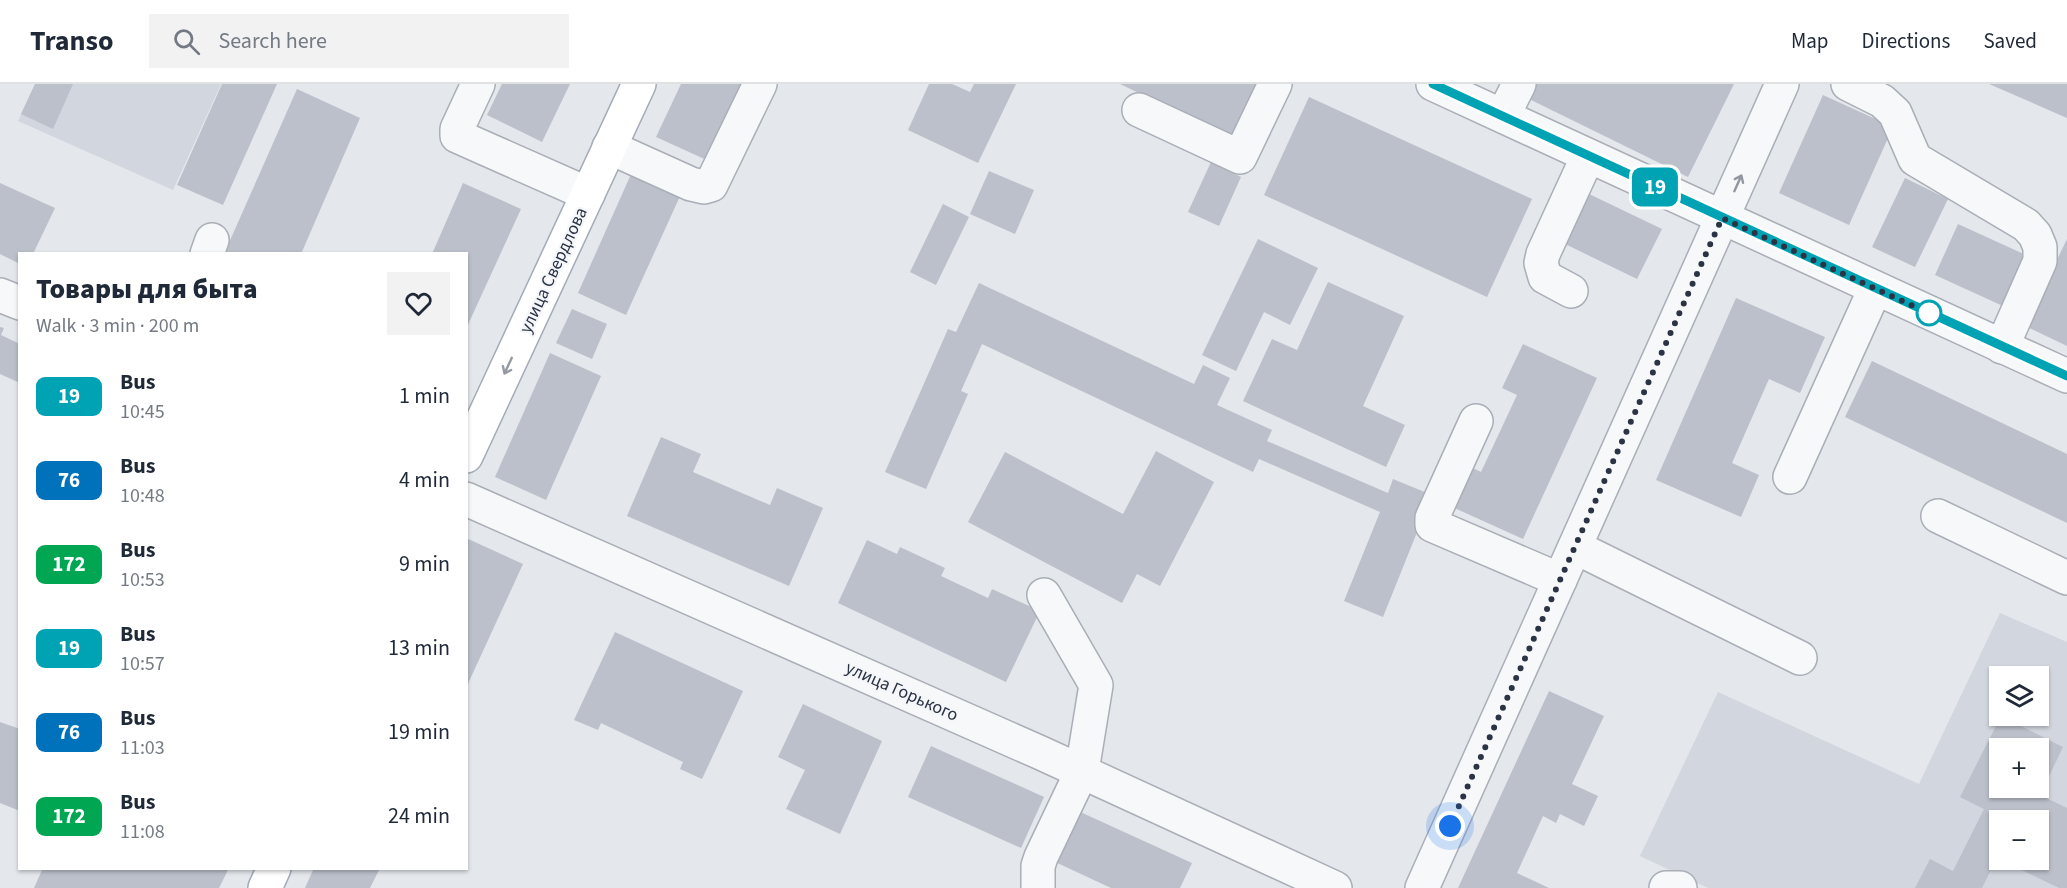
<!DOCTYPE html>
<html lang="en">
<head>
<meta charset="utf-8">
<style>
  body { margin:0; font-family:"Source Sans 3",sans-serif; background:#f2f2f3; color:#1f2937; height:100vh; display:flex; flex-direction:column; font-size:22px; white-space:nowrap }
  * { box-sizing:border-box; margin:0 }
  p { font-size:20px; color:#747a83 }
  .icon { flex:none; width:33px; height:33px; fill:none; stroke:currentColor; stroke-width:2; stroke-linecap:round; stroke-linejoin:round }
  .map { position:relative; flex:1; overflow:hidden }
  .sheet { position:absolute; left:18px; top:168px; width:450px; height:618px; display:flex; flex-direction:column; background:#fff; border-radius:0px; box-shadow:0 2px 4px #0004 }
  .sheet>* { flex:none }
  .badge { padding:0 12px; border-radius:9px; font-size:21px; line-height:39px }
  .tools { position:absolute; left:1989px; top:582px; display:grid; gap:12px }
  .tools a { display:grid; place-items:center; width:60px; height:60px; border-radius:0px; background:#fff; box-shadow:0 2px 4px #0004; font-size:30px }
  .you { position:absolute; width:30px; height:30px; margin:-15px; border:4px solid #fff; border-radius:50%; background:#1a73e8; box-shadow:0 0 0 9px #1a73e833 }
  .map>.badge { position:absolute; translate:-50% -50%; box-shadow:0 0 0 3px #fff }
  .round { display:grid; place-items:center; flex:none; width:63px; height:63px; border-radius:0px; background:#f2f2f3 }
  .headline { display:flex; align-items:center; justify-content:space-between; height:102px; padding:0 18px }
  h1 { font-size:28px; font-weight:800; line-height:45px }
  ul { padding:0; list-style:none }
  li { display:flex; align-items:center; gap:18px; height:84px; padding:0 18px }
  li div { flex:1 }
  li b { display:block; font-size:22px }
  li em { font-style:normal }
  li .badge { min-width:66px; font-weight:700; text-align:center }
  header { display:flex; align-items:center; gap:36px; box-sizing:border-box; height:84px; padding:0 30px; background:#fff; border-bottom:2px solid #e0e1e3 }
  header strong { font-size:28px }
  nav { display:flex; gap:33px; margin-inline-start:auto; font-size:21px }
  .search { width:420px; height:54px; background:#f2f2f3; display:flex; align-items:center; gap:15px; box-sizing:border-box; padding:0 21px; border-radius:0px; color:#747a83; font-size:22px }
  .map>svg:first-child { display:block }
  .built { fill:#d2d6de; fill-rule:evenodd }
  .building { fill:#bbc0ca; fill-rule:evenodd }
  .lines { fill:none; stroke-linecap:round; stroke-linejoin:round }
  .minor-casing { stroke:#a9aeb7; stroke-width:36 }
  .major-casing { stroke:#a3abb8; stroke-width:36 }
  .minor { stroke:#f7f8fa; stroke-width:33 }
  .major { stroke:#fff; stroke-width:33 }
  .oneway { stroke:#9196a0 }
  .oneway2 { stroke:#959aa2 }
  .line-casing { stroke:#fff; stroke-width:14 }
  .line { stroke:#00a3b4; stroke-width:9 }
  .walk { stroke:#2b3445; stroke-width:6; stroke-dasharray:0 10.8 }
  .stop-dot { fill:#fff; stroke:#00a3b4; stroke-width:3 }
  .labels { text-anchor:middle; stroke-width:4.5; stroke-linejoin:round; paint-order:stroke }
  .street-label { font-size:18px; fill:#2b3445; stroke:#f4f6f9 }
</style>
</head>
<body>
<header>
<strong>Transo</strong>
<div class="search"><svg class="icon" aria-label="search" viewBox="0 0 24 24"><circle cx="10" cy="10" r="6"/><path d="M15 15l6 6"/></svg>Search here</div>
<nav><a>Map</a><a>Directions</a><a>Saved</a></nav>
</header>
<div class="map">
<svg width="2067" height="804" viewBox="0 0 2067 804">
  <rect width="100%" height="100%" fill="#e4e7ec"/>
  <g class="built">
    <polygon points="35,0 221,0 173,106 18,37"/>
    <path d="M2000 529 2067 558V804H1708L1640 772 1718 608 1919 700ZM2000 592H2038V632H2000ZM2000 664H2038V704H2000ZM2000 736H2038V776H2000Z"/>
  </g>
  <g class="building">
    <polygon points="35,0 73,0 53,45 21,30"/>
    <polygon points="222,0 277,0 223,121 177,101"/>
    <polygon points="502,0 570,0 542,58 487,31"/>
    <polygon points="681,0 747,0 711,78 656,53"/>
    <polygon points="929,0 952,0 970,8 974,0 1016,0 978,79 908,46"/>
    <polygon points="1120,0 1256,0 1231,53"/>
    <polygon points="1531,0 1734,0 1688,93 1525,13"/>
    <polygon points="1989,0 2067,0 2067,34"/>
    <polygon points="297,5 360,34 301,170 224,170"/>
    <polygon points="1823,11 1893,43 1849,141 1779,109"/>
    <polygon points="1309,13 1532,115 1487,213 1264,111"/>
    <polygon points="1211,78 1241,93 1219,142 1188,128"/>
    <polygon points="989,87 1034,106 1015,150 970,130"/>
    <polygon points="632,88 681,110 626,231 578,209"/>
    <polygon points="1905,94 1948,115 1915,183 1872,163"/>
    <polygon points="0,99 55,124 33,170 20,170 20,180 0,170"/>
    <polygon points="463,99 521,125 466,245 466,170 432,170"/>
    <polygon points="1587,109 1662,145 1637,195 1563,159"/>
    <polygon points="943,120 969,133 936,201 910,188"/>
    <polygon points="1958,140 2028,172 2005,223 1935,191"/>
    <polygon points="1258,155 1318,184 1290,241 1264,228 1236,287 1202,271"/>
    <polygon points="2067,155 2067,262 2025,242"/>
    <polygon points="1328,198 1404,232 1363,322 1405,341 1386,383 1243,317 1272,255 1297,266"/>
    <polygon points="979,199 1194,300 1203,281 1230,294 1217,321 1272,346 1267,357 1388,409 1393,395 1432,411 1383,533 1344,517 1380,428 1259,375 1253,388 982,260 961,307 968,310 926,405 885,388 948,245 956,248"/>
    <polygon points="1736,214 1825,253 1800,309 1769,295 1732,379 1759,391 1741,433 1656,396"/>
    <polygon points="572,225 607,240 592,275 556,259"/>
    <polygon points="0,243 4,244 1,251 20,260 20,299 0,290"/>
    <polygon points="1523,260 1597,294 1523,455 1450,422 1469,382 1481,388 1517,311 1502,304"/>
    <polygon points="550,269 601,292 546,416 495,393"/>
    <polygon points="1872,277 2067,370 2067,439 1845,333"/>
    <polygon points="661,353 701,370 693,388 770,421 777,404 823,424 789,502 627,432"/>
    <polygon points="1156,367 1214,398 1160,502 1137,490 1122,519 968,438 1005,368 1123,430"/>
    <polygon points="466,454 523,480 466,604"/>
    <polygon points="867,456 897,470 900,463 945,484 941,492 988,514 992,505 1040,527 1006,598 838,519"/>
    <polygon points="615,548 743,607 702,695 680,685 683,678 601,639 598,646 574,636"/>
    <polygon points="1549,607 1604,632 1572,700 1598,712 1584,742 1560,730 1556,739 1543,732 1517,789 1549,804 1458,804"/>
    <polygon points="803,620 882,657 840,750 786,725 805,686 778,673"/>
    <path d="M2001 632 2063 663 2040 711 2067 724V804H2059L2001 776H2038V736H2000V775L1997 774 1982 804H1915L1930 775 1953 787 1984 725 1960 713ZM2000 664H2038V704H2000Z"/>
    <polygon points="0,638 20,645 20,727 0,719"/>
    <polygon points="931,662 1044,713 1021,764 908,713"/>
    <polygon points="1076,726 1192,779 1180,804 1111,804 1053,777"/>
    <polygon points="43,784 229,784 219,804 34,804"/>
    <polygon points="314,784 380,784 370,804 305,804"/>
  </g>
  <g class="lines">
    <g class="minor-casing">
      <g id="minor">
        <polyline points="478,0 457,45 457,52 588,110"/>
        <polyline points="1433,0 2067,292"/>
        <polyline points="1848,0 1882,17 1895,29 1915,75 2026,141 2035,151 2040,163 2040,177 2002,263"/>
        <polyline points="1139,26 1240,73 1275,0"/>
        <polyline points="1503,32 1519,0"/>
        <polyline points="609,63 691,100 704,103 711,101 760,0"/>
        <polyline points="207,170 212,156"/>
        <polyline points="1571,207 1545,193 1541,179 1543,170 1588,72"/>
        <polyline points="0,211 20,219"/>
        <polyline points="1476,337 1432,434 1432,441 1560,496"/>
        <polyline points="1790,393 1875,205"/>
        <polyline points="466,415 1041,669 1335,804"/>
        <polyline points="1938,432 2067,494"/>
        <polyline points="1575,463 1800,574"/>
        <polyline points="1038,804 1038,782 1041,773 1082,687 1096,601 1044,511"/>
        <polyline points="1422,804 1782,0"/>
        <polyline points="1666,804 1680,804"/>
      </g>
    </g>
    <g class="major-casing">
      <g id="major">
        <polyline points="466,372 639,0"/>
        <polyline points="265,804 274,784"/>
      </g>
    </g>
    <use href="#minor" class="minor"/>
    <use href="#major" class="major"/>
  </g>
  <defs><path id="oneway-shaft" d="M-6 0H5M1.5-3L5.5 0L1.5 3" fill="none" stroke-width="1.6" stroke-linecap="round" stroke-linejoin="round" transform="scale(1.5)"/></defs>
  <use class="oneway" href="#oneway-shaft" transform="translate(1738 99) rotate(-66)"/>
  <use class="oneway2" href="#oneway-shaft" transform="translate(508 282) rotate(115)"/>
  <g class="lines">
    <g class="line-casing">
      <polyline id="line" points="1433,0 2067,292"/>
    </g>
    <use href="#line" class="line"/>
    <polyline class="walk" points="1450,742 1722,134 1939,234 1929,229"/>
  </g>
  <circle class="stop-dot" cx="1929" cy="229" r="12"/>
  <g class="labels">
    <g class="street-label">
      <text transform="translate(553 186) rotate(-65)" y="6">улица Свердлова</text>
      <text transform="translate(902 607) rotate(24)" y="6">улица Горького</text>
    </g>
  </g>
</svg>
<div class="tools">
<a><svg class="icon" aria-label="layers" viewBox="0 0 24 24"><path d="M12 4l9 5-9 5-9-5zM3 14l9 5 9-5"/></svg></a>
<a>+</a>
<a>−</a>
</div>
<div class="you" style="left:1450px;top:742px"></div>
<b class="badge" style="left:1655px;top:103px;background:#00a3b4;color:#fff">19</b>
<section class="sheet">
<div class="headline"><div><h1>Товары для быта</h1><p>Walk · 3 min · 200 m</p></div><a class="round"><svg class="icon" aria-label="heart" viewBox="0 0 24 24"><path d="M12 20l-8-8c-3-5 5-10 8-4 3-6 11-1 8 4z"/></svg></a></div>
<ul>
<li><span class="badge" style="background:#00a3b4;color:#fff">19</span><div><b>Bus</b><p>10:45</p></div><em>1 min</em></li>
<li><span class="badge" style="background:#0072bc;color:#fff">76</span><div><b>Bus</b><p>10:48</p></div><em>4 min</em></li>
<li><span class="badge" style="background:#00a651;color:#fff">172</span><div><b>Bus</b><p>10:53</p></div><em>9 min</em></li>
<li><span class="badge" style="background:#00a3b4;color:#fff">19</span><div><b>Bus</b><p>10:57</p></div><em>13 min</em></li>
<li><span class="badge" style="background:#0072bc;color:#fff">76</span><div><b>Bus</b><p>11:03</p></div><em>19 min</em></li>
<li><span class="badge" style="background:#00a651;color:#fff">172</span><div><b>Bus</b><p>11:08</p></div><em>24 min</em></li>
</ul>
</section>
</div>
</body>
</html>
